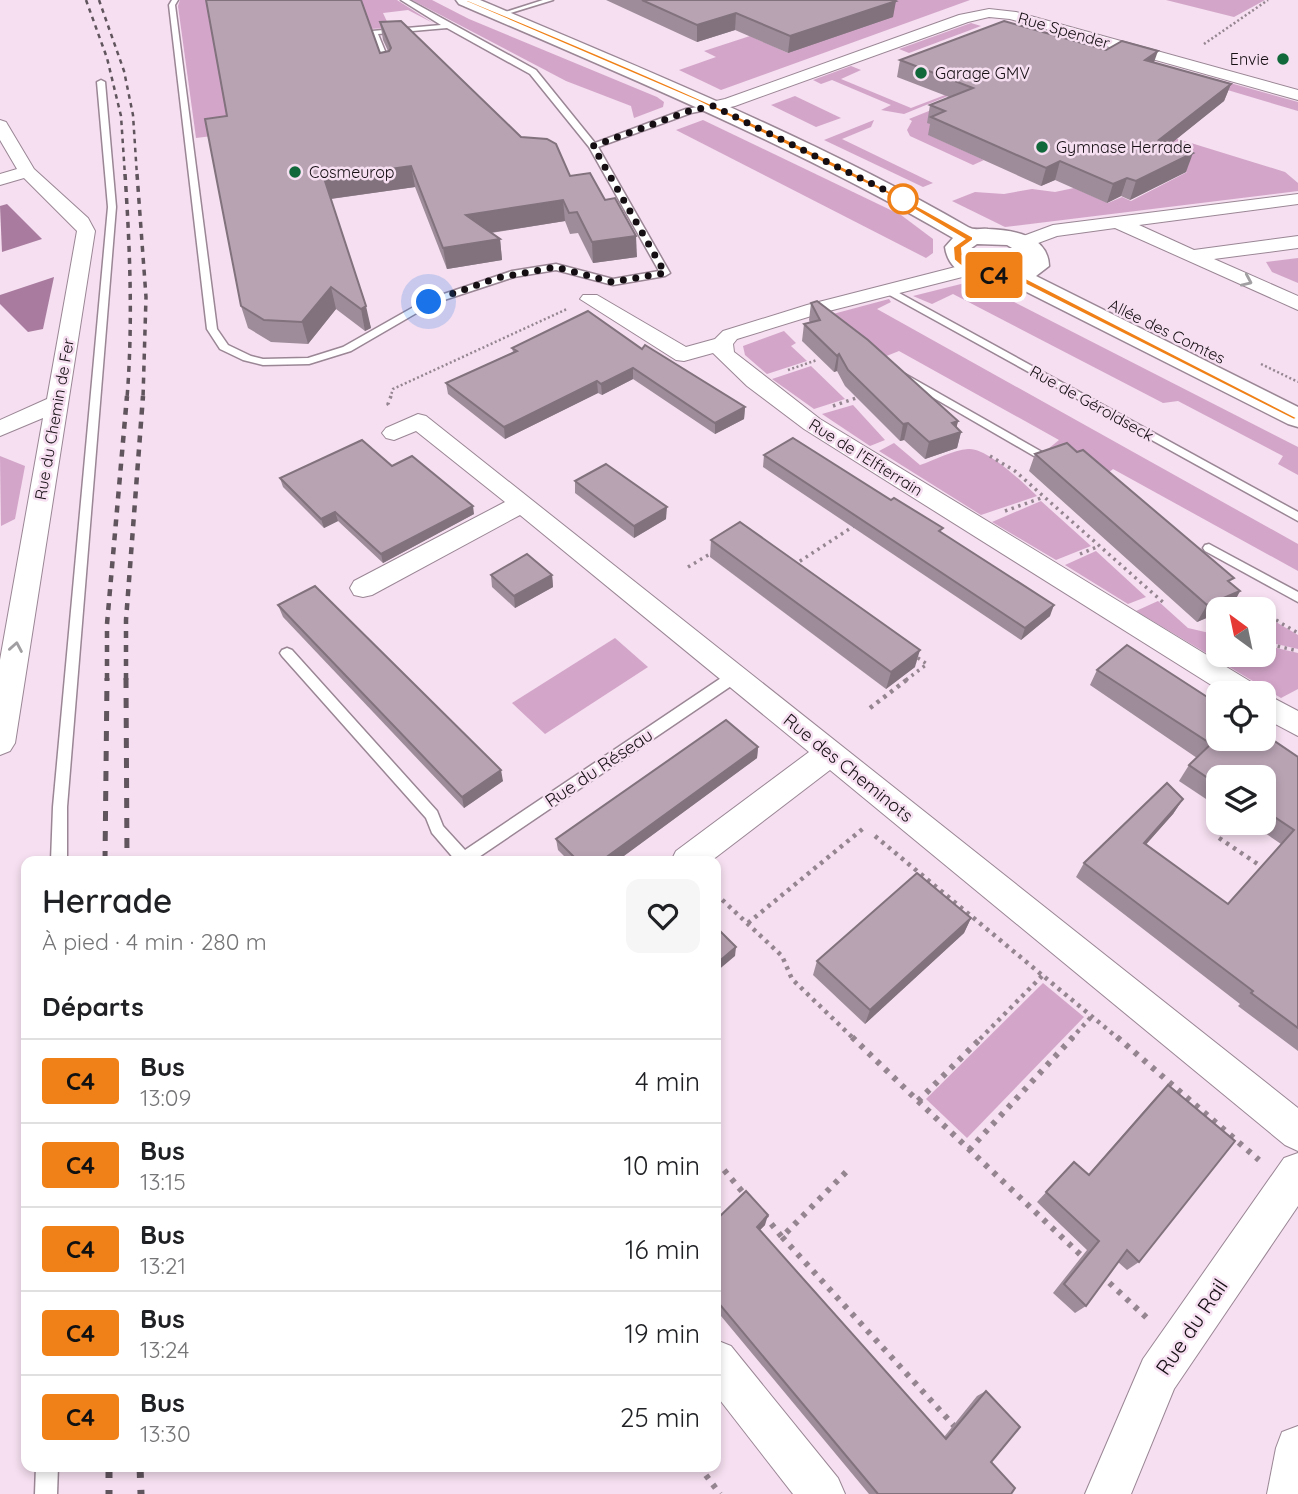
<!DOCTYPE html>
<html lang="fr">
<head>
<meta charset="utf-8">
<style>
  body { margin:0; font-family:Quicksand,sans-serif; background:#f6f6f6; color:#202124; height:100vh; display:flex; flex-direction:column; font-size:26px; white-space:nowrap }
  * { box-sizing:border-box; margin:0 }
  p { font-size:23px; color:#757577 }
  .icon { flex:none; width:38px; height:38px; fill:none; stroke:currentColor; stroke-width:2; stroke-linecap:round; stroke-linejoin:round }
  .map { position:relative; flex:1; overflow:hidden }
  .side { position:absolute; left:21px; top:856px; width:700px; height:616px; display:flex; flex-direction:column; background:#fff; border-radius:14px; box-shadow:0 4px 10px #0003 }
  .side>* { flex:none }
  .badge { padding:0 14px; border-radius:5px; font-size:24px; line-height:46px }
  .needle { width:46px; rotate:327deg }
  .buttons { position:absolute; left:1206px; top:597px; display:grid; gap:14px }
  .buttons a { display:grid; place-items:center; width:70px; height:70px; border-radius:14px; background:#fff; box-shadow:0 4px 10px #0003; font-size:35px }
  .you { position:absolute; width:35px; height:35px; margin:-18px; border:5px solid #fff; border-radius:50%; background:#1a73e8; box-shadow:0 0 0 10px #1a73e833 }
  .map>.badge { position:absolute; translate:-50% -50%; box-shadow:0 0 0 4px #fff }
  h2 { padding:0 21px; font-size:26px; line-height:63px }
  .round { display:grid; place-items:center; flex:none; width:74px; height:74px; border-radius:14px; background:#f6f6f6 }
  .headline { display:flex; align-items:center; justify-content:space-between; height:119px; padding:0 21px }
  h1 { font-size:33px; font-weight:600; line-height:52px }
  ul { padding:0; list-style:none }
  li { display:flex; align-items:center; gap:21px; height:84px; padding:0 21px; border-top:2px solid #e0e0e0 }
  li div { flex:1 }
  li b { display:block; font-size:26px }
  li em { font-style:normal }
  li .badge { min-width:77px; font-weight:700; text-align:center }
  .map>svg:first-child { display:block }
  .green { fill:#d3a5c9 }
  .water { fill:#a97c9f }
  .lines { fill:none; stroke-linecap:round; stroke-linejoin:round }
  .lane-casing { stroke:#9a8695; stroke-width:3 }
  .street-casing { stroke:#9a8695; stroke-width:2 }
  .secondary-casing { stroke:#9a8695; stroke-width:3 }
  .path-far3 { stroke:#958591; stroke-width:2.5; stroke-dasharray:2 2.5; stroke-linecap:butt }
  .path-far2 { stroke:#958591; stroke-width:3.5; stroke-dasharray:2.5 4.5; stroke-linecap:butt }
  .path-far1 { stroke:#958591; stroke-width:4.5; stroke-dasharray:3.5 5; stroke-linecap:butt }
  .path { stroke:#958591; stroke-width:6; stroke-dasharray:4.5 7; stroke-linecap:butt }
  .lane { fill:#fff; fill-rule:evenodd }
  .street { fill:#fff; fill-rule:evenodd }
  .secondary { fill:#fff; fill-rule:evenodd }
  .rail-far4 { stroke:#60545d; stroke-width:2.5; stroke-dasharray:4.5 4.5; stroke-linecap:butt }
  .rail-far3 { stroke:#60545d; stroke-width:3.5; stroke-dasharray:6 6; stroke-linecap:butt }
  .rail-far2 { stroke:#60545d; stroke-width:4.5; stroke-dasharray:7 7; stroke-linecap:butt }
  .rail-far1 { stroke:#60545d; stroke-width:5; stroke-dasharray:10 10; stroke-linecap:butt }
  .rail { stroke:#60545d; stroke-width:7; stroke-dasharray:12 12; stroke-linecap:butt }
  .wall { fill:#9e8c9a }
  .shaded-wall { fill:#81727d }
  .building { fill:#b8a3b3; stroke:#81727d; stroke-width:2 }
  .oneway { stroke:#a19fa1 }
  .line { fill:#f08118; stroke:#fff; stroke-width:2 }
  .walk { stroke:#150e13; stroke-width:7; stroke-dasharray:0 12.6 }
  .poi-dot { fill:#11693b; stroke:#f5dff0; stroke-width:2.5 }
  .stop-dot { fill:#fff; stroke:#f08118; stroke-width:3.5 }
  .labels { text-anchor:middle; stroke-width:5; stroke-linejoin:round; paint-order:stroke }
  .far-street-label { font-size:16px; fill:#150e13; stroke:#f5dff0 }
  .far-poi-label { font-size:16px; fill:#150e13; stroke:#f5dff0; text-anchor:start }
  .street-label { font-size:18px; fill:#150e13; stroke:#f5dff0 }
  .near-street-label { font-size:21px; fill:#150e13; stroke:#f5dff0 }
</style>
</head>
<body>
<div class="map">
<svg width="1298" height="1494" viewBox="0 0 1298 1494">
  <rect width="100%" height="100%" fill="#f5dff0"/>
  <g class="green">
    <polygon points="180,0 208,0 232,129 220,135 196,138 178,6"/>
    <polygon points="358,0 397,0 433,23 408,10 383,13 390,28 369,29"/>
    <polygon points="412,0 432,0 469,19 657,97 664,102 663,107 634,118 631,106 566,81"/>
    <polygon points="850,0 970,0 721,90 679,70 716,57 704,51 750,36 788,53"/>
    <polygon points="1166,0 1265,0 1234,17"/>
    <polygon points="971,23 981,26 909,53 899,49"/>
    <polygon points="1030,27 1190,74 987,80 904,114 881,110 891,105 832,80 821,84 813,80 851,66 861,70 841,79 911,108 987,79 1016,35"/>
    <polygon points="1216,79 1298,102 1298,111 1204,83"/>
    <polygon points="976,92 928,122 934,126 929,135 984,160 973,165 910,136 907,130 912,121 909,119"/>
    <polygon points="795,96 841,118 816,127 771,105"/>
    <polygon points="1097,114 1285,172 1298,183 1298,191 1005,227 952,201 975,192 1004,194 1032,189 1055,192 1074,188 1108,203 1122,197 1131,201 1187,172 1076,126"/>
    <polygon points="703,120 901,215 933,239 933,253 926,258 676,130"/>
    <polygon points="874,120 871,127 842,139 933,183 923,187 824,140"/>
    <polygon points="1298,258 1298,283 1272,272 1266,262"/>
    <polygon points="973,281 1298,447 1298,475 1278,464 1283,456 1178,401 1163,403 953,294 932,304 913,296"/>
    <polygon points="889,299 891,302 877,309 1298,544 1298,571 1113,469 1098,481 1057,450 1048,449 1059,440 899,351 884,357 833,314"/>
    <polygon points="784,331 796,343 791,346 807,361 767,374 745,355 743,346"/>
    <polygon points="811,366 845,399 814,409 772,379"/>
    <polygon points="853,405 885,440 870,446 822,414"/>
    <path d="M894 443 920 465C935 460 953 450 968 449 987 447 1023 483 1037 496L981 515 879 451Z"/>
    <polygon points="0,456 25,466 15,519 1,526"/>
    <polygon points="1041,501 1091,546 1056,560 992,522"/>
    <polygon points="1096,551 1146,597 1128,604 1065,565"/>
    <polygon points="1158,601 1188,628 1218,635 1218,654 1264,654 1264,645 1298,653 1298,689 1281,698 1136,611"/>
    <polygon points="1264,615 1298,635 1298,649 1264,641"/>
    <polygon points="615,638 648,667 545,734 512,703"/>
    <polygon points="1043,983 1084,1017 967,1138 926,1099"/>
  </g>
  <g class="water">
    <polygon points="7,204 42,239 2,252 0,206"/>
    <polygon points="54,277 43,329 28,332 0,304 0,295"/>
  </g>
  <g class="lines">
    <g class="lane-casing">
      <g id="lane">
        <polygon points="172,0 178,0 175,5 217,329 228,345 251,356 263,359 308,358 343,347 426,300 512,271 556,264 613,279 659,271 589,147 530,74 447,28 378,34 392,68 385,70 372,31 441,25 401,0 409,0 536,70 595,143 686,109 716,104 716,108 691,113 598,147 670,273 665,276 613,285 556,270 514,277 432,304 351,351 309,364 263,365 243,360 220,349 207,329 169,5"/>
        <polygon points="543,0 553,0 501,16 496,15"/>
        <polygon points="101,80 105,82 116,207 67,807 67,861 51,861 53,807 108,207 97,82"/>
        <polygon points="884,288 890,288 1298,512 1298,521 884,292"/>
        <polygon points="905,374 1042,452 1044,454 1038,457 1034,456 901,379 901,375"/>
        <polygon points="1209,544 1298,592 1298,602 1205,551 1203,548 1205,545"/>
        <polygon points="287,648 292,650 437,811 443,826 465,850 730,672 740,672 742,676 740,680 473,861 456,861 432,833 426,818 282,656 280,653 282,650"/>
        <polygon points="36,1466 58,1466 57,1494 35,1494"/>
      </g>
    </g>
    <g class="street-casing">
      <g id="street">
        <polygon points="989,9 1016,12 1298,90 1298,100 1010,19 989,17 968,22 735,106 713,111 705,106 707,103 725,99 959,15"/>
        <polygon points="0,120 6,122 34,169 88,218 95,231 15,743 10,751 0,755 0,660 43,418 0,436 0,420 47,399 77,231 24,178 0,185 0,174 17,169 0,140"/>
        <polygon points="1298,194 1298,204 1139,225 1194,250 1298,236 1298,248 1214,259 1298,296 1298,310 1115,228 1057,236 1022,249 1013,243 1015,239 1053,225"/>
        <polygon points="971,263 978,265 981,269 978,273 821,313 737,339 733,344 734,352 820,419 1256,685 1260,693 1224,693 804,429 747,386 713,353 684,361 676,360 580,299 583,295 597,295 686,347 715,339 723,331 807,305"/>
        <polygon points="418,414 426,416 1298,1108 1298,1151 1285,1145 830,770 711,861 671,861 676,851 809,752 520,515 372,595 363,597 354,595 350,588 354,581 505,502 416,431 394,440 386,438 382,433 386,428"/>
        <polygon points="1264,693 1298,711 1298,736 1264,718"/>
        <polygon points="1298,1153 1298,1206 1174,1389 1131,1494 1085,1494 1143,1359 1284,1158"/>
        <polygon points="716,1340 731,1346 838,1478 845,1494 793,1494 716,1395"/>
        <polygon points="1298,1426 1298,1494 1267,1494 1276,1448 1282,1432"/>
      </g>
    </g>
    <g class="secondary-casing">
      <path id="secondary" d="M456 0H480C645 70 812 137 968 227 975 231 980 228 988 229 1013 230 1048 235 1049 266L1036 276 1298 407V427L1288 424 1009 283C983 285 949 277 945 247L953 238C795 146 626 76 459 4ZM977 244 1007 245 1022 254 1023 263C1005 272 988 268 971 257L970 249Z"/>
    </g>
    <g class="path-far3">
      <polyline points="1204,44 1268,0"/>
      <polyline points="1261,364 1298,382"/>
      <polyline points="788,370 817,360"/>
      <polyline points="390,398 393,389 567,309"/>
    </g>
    <g class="path-far2">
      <polyline points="391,396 388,404 391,407"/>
      <polyline points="833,406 856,398"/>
      <polyline points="990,456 1015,471 1165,604"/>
      <polyline points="1005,511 1044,497"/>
      <polyline points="1080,554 1099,546"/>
      <polyline points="794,565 857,524"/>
      <polyline points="688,567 715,551"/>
      <polyline points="1232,595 1257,609"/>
      <polyline points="1231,608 1246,603"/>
      <polyline points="1264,613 1298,633"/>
      <polyline points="1207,630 1218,633"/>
      <polyline points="1264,643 1298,651"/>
      <polyline points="906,680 927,664 915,656"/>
    </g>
    <g class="path-far1">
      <polyline points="870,708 909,678"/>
      <polyline points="875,836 1119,1039"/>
      <polyline points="1219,838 1265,869"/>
      <polyline points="716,894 782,956 792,979 854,1039"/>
      <polyline points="748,923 865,827"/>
      <polyline points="980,1039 1042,976"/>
      <polyline points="1071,1039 1092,1016"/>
    </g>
    <g class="path">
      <polyline points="852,1037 918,1101 982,1037"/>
      <polyline points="1117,1037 1259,1160"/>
      <polyline points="918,1101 1085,1259"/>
      <polyline points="969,1150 1073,1037"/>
      <polyline points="716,1178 724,1170 746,1196"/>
      <polyline points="764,1215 782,1237 847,1171"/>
      <polyline points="782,1237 956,1428"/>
      <polyline points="1101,1275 1148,1319"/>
      <polyline points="699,1466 720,1494"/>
    </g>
    <use href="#lane" class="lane"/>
    <use href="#street" class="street"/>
    <use href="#secondary" class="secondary"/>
    <g class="rail-far4">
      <polyline points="86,0 107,58 121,116 125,176"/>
      <polyline points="99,0 124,71 133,115 137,176"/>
    </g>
    <g class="rail-far3">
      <path d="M125 174C130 249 133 323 127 398"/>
      <polyline points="137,174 146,297 143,398"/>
    </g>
    <g class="rail-far2">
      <polyline points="107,680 107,624 127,396"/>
      <polyline points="126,680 126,620 143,396"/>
    </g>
    <g class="rail-far1">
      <polyline points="126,678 127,861"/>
      <polyline points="105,861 107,678"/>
    </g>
    <g class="rail">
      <polyline points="109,1466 109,1494"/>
      <polyline points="140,1466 141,1494"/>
    </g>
  </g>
  <g class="wall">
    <polygon points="606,0 894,0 893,17 788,53 735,30 697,42"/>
    <polygon points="380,22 570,176 637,257 593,263 578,233 570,234 565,221 491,233 500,239 502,260 447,269 415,187 331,199 371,328 365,331 336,309 308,344 271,342 248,328 241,306 227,116 380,53 388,51 383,40"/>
    <polygon points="1106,50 1231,84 1224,101 1170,144 1186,172 1130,200 1121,196 1107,203 1055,180 1041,186 928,135 930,124 927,123 930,105 949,97 897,77 900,60"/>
    <polygon points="811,303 958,421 956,427 961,432 957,448 925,459 904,440 900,441 845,386 837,371 834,372 802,341 804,324 810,323 809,320"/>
    <polygon points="512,348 642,349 745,407 744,419 715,434 633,379 602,395 598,393 505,439 448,394 446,383 513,352"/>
    <polygon points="1035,454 1231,583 1240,591 1231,608 1218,609 1218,613 1197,622 1029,471"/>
    <polygon points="764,455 942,533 1050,616 1021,640 763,467"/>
    <polygon points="392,466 474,514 383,563 338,521 324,528 283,487 280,478"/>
    <polygon points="575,481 666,519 634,538 575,493"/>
    <polygon points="711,540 915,667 886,689 710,557"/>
    <polygon points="491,575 552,575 553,587 515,608 492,587"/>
    <polygon points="278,605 503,781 464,808 283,617"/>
    <polygon points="1097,670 1298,757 1298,1051 1238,1006 1240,1004 1076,877 1084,863 1183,799 1173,814 1146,844 1228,904 1281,844 1249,822 1264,822 1264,777 1218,777 1218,807 1179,781 1189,765 1197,758 1090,685"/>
    <polygon points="758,747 757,758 617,861 569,861 558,850 556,839"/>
    <polygon points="971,918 964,933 865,1024 813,975 817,961"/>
    <polygon points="1168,1085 1139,1262 1127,1270 1118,1262 1086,1306 1075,1313 1053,1293 1087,1250 1037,1202 1074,1162 1088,1175 1156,1097"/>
    <polygon points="716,1220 765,1225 760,1230 944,1437 977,1396 986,1391 991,1462 1011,1494 869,1494 716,1310"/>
  </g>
  <g class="shaded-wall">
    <polygon points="896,1 893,17 788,53 790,36"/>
    <polygon points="736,13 735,30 697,42 697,25"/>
    <polygon points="1158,51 1152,68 1145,60"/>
    <polygon points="1231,84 1224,101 1153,158 1159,140"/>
    <polygon points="1193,153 1186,172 1130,200 1136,181"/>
    <polygon points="1060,161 1055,180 1041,186 1046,168"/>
    <polygon points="411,166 415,187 329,199 324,178"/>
    <polygon points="1127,178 1121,196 1107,203 1113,184"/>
    <polygon points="563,200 565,221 469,236 466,215"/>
    <polygon points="636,236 637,257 593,263 592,242"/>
    <polygon points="500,239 502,260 447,269 443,248"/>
    <polygon points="331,287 336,309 308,344 302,322"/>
    <polygon points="366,306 371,328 365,331 361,309"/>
    <polygon points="839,354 837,371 834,372 837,356"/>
    <polygon points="633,368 633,379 602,395 601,384"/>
    <polygon points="597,381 598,393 505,439 504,427"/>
    <polygon points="745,407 744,419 715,434 715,423"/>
    <polygon points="958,421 955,434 961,432 957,448 925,459 929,442 952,423"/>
    <polygon points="908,423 904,440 900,441 903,424"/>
    <polygon points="473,506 474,514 383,563 381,554"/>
    <polygon points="667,507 666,519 634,538 634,526"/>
    <polygon points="335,512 338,521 324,528 321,519"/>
    <polygon points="552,575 553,587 515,608 514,596"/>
    <polygon points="1240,591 1231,608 1218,609 1218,613 1197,622 1207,605"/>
    <polygon points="1054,605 1050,616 1021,640 1025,628"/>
    <polygon points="920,650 915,667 886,689 891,672"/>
    <polygon points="758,747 757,758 617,861 601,861"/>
    <polygon points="501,770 503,781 464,808 462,797"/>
    <polygon points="1183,799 1173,814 1135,857 1144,843"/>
    <polygon points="971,918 964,933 865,1024 870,1010"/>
    <polygon points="736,947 735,956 716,972 716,964"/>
    <polygon points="768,1215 765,1225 754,1236 757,1227"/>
  </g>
  <g class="building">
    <polygon points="206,0 361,0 380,53 389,51 391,48 380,22 401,21 521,137 547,139 556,144 570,176 590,173 605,200 615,198 636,236 592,242 577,212 569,213 563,200 466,215 500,239 443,248 411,166 324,178 366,306 361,309 331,287 302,322 264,320 241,306 205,119 227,116"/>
    <polygon points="642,0 894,0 896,1 790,36 736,13 697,25"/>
    <polygon points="1004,21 1106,50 1122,41 1158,51 1145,60 1231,84 1159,140 1193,153 1136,181 1127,178 1113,184 1060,161 1046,168 931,117 945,111 930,105 973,88 900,60"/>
    <polygon points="817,301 868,340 958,421 952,423 961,432 929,442 908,423 903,424 848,370 839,354 837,356 804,324 820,320 811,303"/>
    <polygon points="588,311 642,349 645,345 745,407 715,423 633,368 601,384 597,381 504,427 446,383 517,351 512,348"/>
    <polygon points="793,438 891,500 894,498 943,528 939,531 1054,605 1025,628 764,455"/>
    <polygon points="362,440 392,466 412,456 473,506 381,554 335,512 321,519 280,478"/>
    <polygon points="1067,443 1077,452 1083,450 1234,578 1228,581 1240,591 1207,605 1035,454"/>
    <polygon points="606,464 667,507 634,526 575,481"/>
    <polygon points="740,522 920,650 891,672 711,540"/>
    <polygon points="527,554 552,575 514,596 491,575"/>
    <polygon points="315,586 501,770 462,797 278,605"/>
    <polygon points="1127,645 1218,704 1218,738 1264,738 1264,734 1298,757 1298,1028 1251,993 1253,991 1084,863 1167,783 1183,799 1144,843 1228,904 1294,830 1264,810 1264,777 1218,777 1218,785 1189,765 1211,744 1097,670"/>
    <polygon points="726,720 758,747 601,861 578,861 556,839"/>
    <polygon points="917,873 971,918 870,1010 817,961"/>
    <polygon points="716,927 736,947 716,964"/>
    <polygon points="1168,1085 1235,1141 1139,1262 1127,1250 1086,1306 1064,1284 1099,1241 1046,1192 1074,1162 1089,1175"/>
    <polygon points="746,1191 768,1215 757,1227 946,1439 986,1391 1020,1427 991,1462 1015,1488 1011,1494 878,1494 716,1300 716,1220"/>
  </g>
  <defs><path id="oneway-chevron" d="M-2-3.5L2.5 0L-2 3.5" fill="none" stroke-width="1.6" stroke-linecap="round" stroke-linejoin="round" transform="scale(1.75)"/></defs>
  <g class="oneway">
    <use href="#oneway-chevron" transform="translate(1247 281) rotate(24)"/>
    <use href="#oneway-chevron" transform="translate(16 647) rotate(-80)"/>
  </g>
  <path class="line" d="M462 0H468C639 71 811 143 973 237V240L962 248 963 259C981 273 997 270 1018 274L1298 418 1294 420 1013 278C990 277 971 277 954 260L953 247 964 239 891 196 697 101Z"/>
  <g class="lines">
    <polyline class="walk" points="429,302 497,278 556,267 612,282 665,273 593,146 689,111 713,106 903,199"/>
  </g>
  <g class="poi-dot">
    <circle cx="1283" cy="59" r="7"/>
    <circle cx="921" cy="73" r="7"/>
    <circle cx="1042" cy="147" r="7"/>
    <circle cx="295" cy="172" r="7"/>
  </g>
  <circle class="stop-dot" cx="903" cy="199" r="14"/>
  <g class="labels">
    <g class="far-street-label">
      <text transform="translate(1064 30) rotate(16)" y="6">Rue Spender</text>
      <text transform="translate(1167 331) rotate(26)" y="6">Allée des Comtes</text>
      <text transform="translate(1092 403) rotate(29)" y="6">Rue de Géroldseck</text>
      <text transform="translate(54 419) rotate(-80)" y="6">Rue du Chemin de Fer</text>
      <text transform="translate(866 457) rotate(32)" y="6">Rue de l'Elfterrain</text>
    </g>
    <g class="far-poi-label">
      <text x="1269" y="65" text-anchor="end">Envie</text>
      <text x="935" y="79">Garage GMV</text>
      <text x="1056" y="153">Gymnase Herrade</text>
      <text x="309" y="178">Cosmeurop</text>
    </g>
    <g class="street-label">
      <text transform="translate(599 768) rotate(-34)" y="6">Rue du Réseau</text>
      <text transform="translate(848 768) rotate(39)" y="6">Rue des Cheminots</text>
    </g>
    <g class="near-street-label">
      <text transform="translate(1192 1327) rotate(-56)" y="7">Rue du Rail</text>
    </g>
  </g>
</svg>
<div class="buttons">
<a><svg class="needle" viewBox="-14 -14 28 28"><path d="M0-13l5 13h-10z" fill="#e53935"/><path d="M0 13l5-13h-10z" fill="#757577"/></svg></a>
<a><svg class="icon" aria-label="locate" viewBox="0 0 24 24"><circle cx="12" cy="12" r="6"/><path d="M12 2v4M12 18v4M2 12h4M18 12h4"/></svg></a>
<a><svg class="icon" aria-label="layers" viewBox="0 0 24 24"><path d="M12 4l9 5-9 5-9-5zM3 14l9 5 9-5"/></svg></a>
</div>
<div class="you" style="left:429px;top:302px"></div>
<b class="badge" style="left:994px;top:275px;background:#f08118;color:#111">C4</b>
<section class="side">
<div class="headline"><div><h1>Herrade</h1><p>À pied · 4 min · 280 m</p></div><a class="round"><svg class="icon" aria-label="heart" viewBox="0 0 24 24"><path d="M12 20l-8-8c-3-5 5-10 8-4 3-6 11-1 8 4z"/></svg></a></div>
<h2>Départs</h2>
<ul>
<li><span class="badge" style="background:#f08118;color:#111">C4</span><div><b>Bus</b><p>13:09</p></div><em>4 min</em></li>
<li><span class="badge" style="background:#f08118;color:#111">C4</span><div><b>Bus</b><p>13:15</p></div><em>10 min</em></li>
<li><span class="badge" style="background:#f08118;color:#111">C4</span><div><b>Bus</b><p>13:21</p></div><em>16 min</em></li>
<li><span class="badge" style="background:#f08118;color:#111">C4</span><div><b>Bus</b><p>13:24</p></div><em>19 min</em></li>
<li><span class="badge" style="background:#f08118;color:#111">C4</span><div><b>Bus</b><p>13:30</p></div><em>25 min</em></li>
</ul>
</section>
</div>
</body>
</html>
